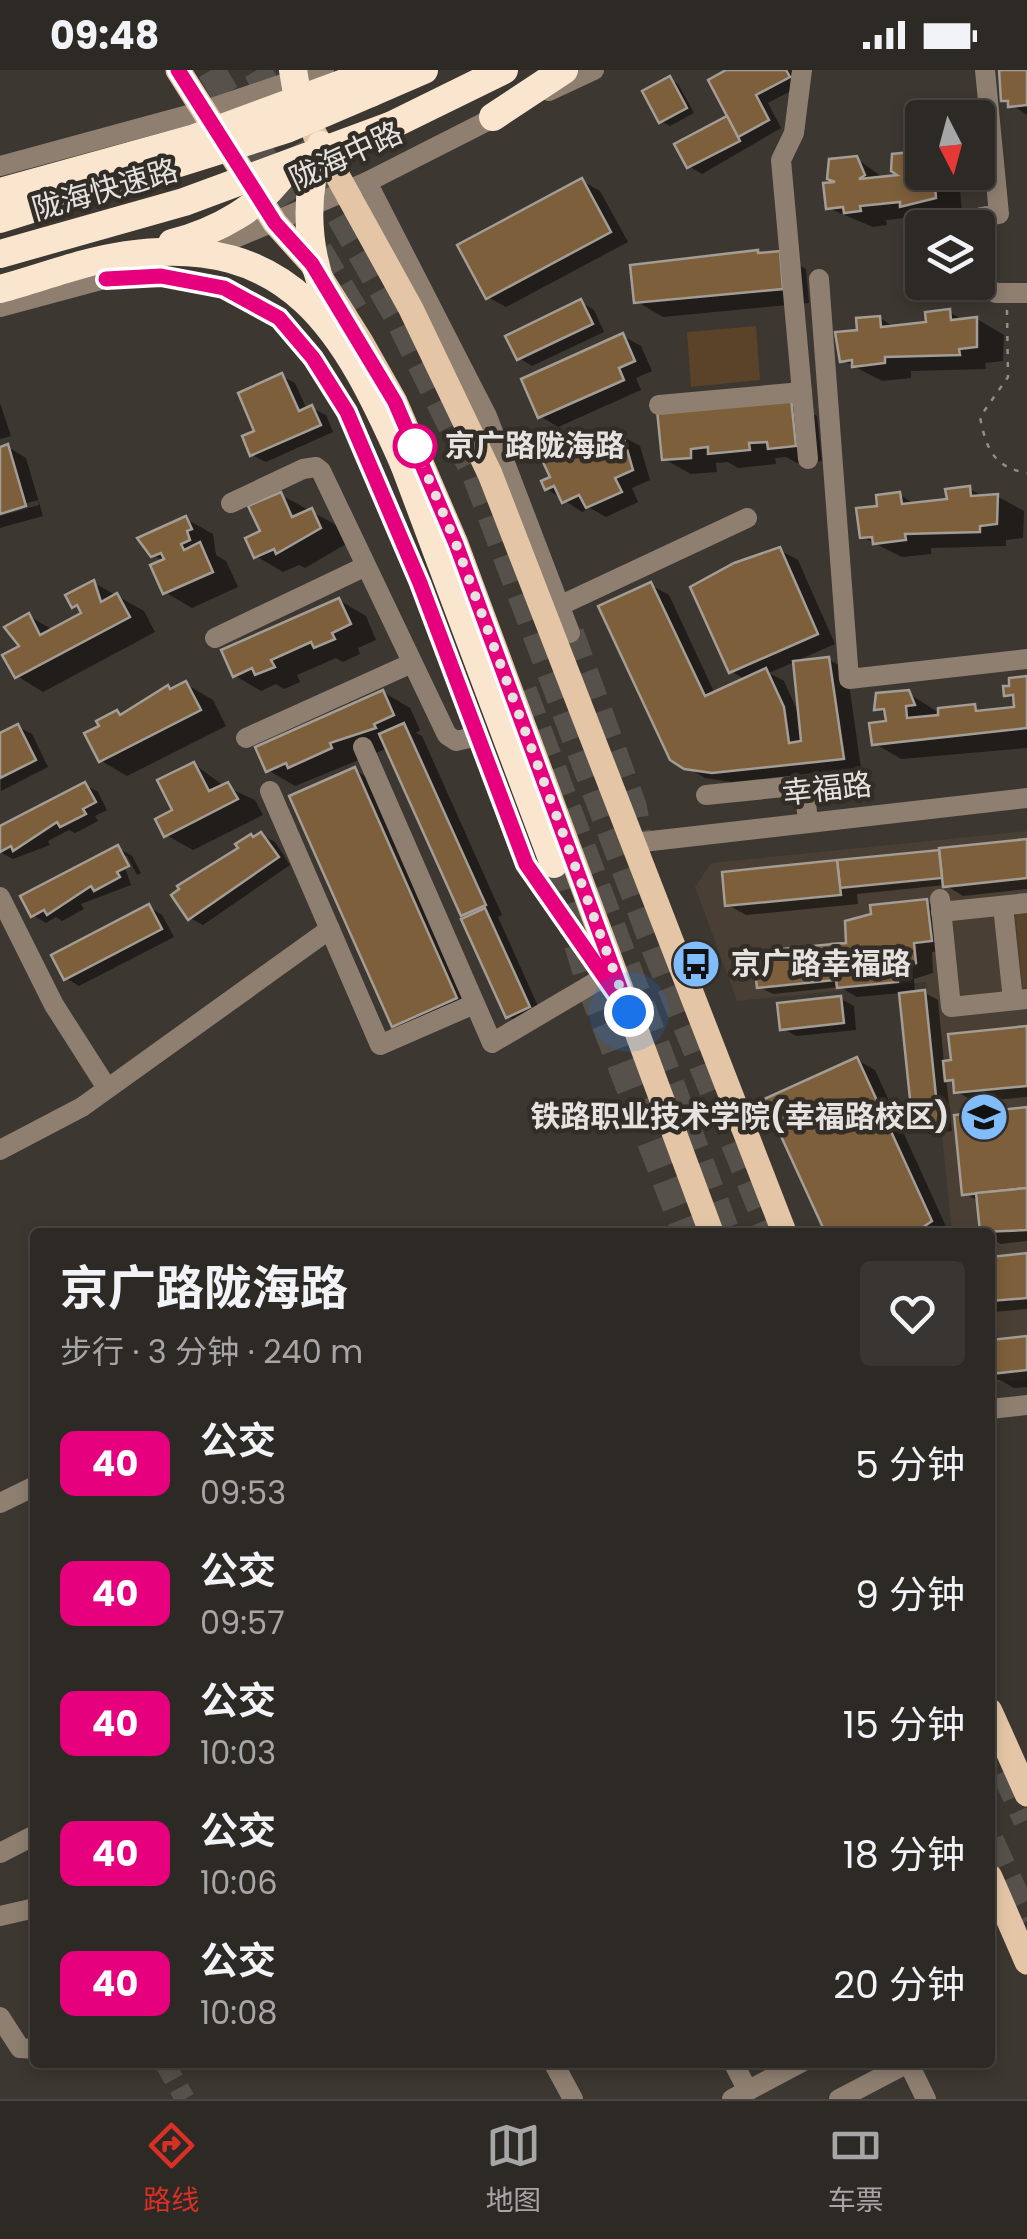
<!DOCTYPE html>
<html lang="zh">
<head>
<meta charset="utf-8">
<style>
  body { margin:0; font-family:Poppins,"Noto Sans SC",sans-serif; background:#393532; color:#f1f3f6; height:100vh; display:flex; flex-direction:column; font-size:38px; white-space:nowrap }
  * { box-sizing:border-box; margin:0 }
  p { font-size:32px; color:#a7a6a7 }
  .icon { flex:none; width:55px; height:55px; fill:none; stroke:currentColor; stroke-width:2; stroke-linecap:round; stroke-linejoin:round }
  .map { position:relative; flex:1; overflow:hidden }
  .drawer { position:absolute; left:30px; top:1158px; width:965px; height:840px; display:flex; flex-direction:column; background:#2d2925; border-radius:10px; box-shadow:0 5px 15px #0003,0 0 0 2px #484542 }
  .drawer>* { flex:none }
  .badge { padding:0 20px; border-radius:15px; font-size:35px; line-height:65px }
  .needle { width:65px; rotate:174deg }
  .fabs { position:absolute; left:905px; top:30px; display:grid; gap:20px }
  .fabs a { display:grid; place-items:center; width:90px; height:90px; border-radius:10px; background:#2d2925; box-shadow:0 5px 15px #0003,0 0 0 2px #484542; font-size:50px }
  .you { position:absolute; width:50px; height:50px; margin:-25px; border:8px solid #fff; border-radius:50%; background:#1a73e8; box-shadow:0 0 0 15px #1a73e833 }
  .map>.badge { position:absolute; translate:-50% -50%; box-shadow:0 0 0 5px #fff }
  .round { display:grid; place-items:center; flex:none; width:105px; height:105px; border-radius:10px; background:#393532 }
  .overview { display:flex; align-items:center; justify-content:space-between; height:170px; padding:0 30px }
  h1 { font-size:48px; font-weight:700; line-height:75px }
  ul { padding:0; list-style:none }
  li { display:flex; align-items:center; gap:30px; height:130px; padding:0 30px }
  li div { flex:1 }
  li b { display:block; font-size:38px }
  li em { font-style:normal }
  li .badge { min-width:110px; font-weight:700; text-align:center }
  .status { display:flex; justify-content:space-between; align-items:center; height:70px; padding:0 50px; background:#2d2925; direction:ltr }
  .status svg { height:28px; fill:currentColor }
  .dock { display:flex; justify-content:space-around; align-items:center; height:140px; border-top:2px solid #484542; background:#2d2925; font-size:28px; color:#a7a6a7 }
  .dock a { display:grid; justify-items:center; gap:5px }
  .dock .current { color:#d93025 }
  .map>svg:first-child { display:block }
  .built { fill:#493f34 }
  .green { fill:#5a4328 }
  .shadow { fill:#0007 }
  .building { fill:#7d5f3b; stroke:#a39d96; stroke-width:2.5 }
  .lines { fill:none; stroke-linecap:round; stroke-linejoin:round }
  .minor-tunnel { stroke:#56514b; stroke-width:20; stroke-dasharray:20 10; stroke-linecap:butt }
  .highway-tunnel { stroke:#56514b; stroke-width:28; stroke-dasharray:28 14; stroke-linecap:butt }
  .path { stroke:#928d89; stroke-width:2.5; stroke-dasharray:5 8; stroke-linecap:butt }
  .minor { stroke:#8e7f70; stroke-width:20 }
  .major { stroke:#e4c6a6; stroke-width:25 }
  .highway { stroke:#fae5ce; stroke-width:28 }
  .highway-bridge { stroke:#fae5ce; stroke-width:28 }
  .line-casing { stroke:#fff; stroke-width:22 }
  .line { stroke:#e6007e; stroke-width:15 }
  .walk { stroke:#e6e2df; stroke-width:10; stroke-dasharray:0 18 }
  .stop-dot { fill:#fff; stroke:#e6007e; stroke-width:5 }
  .labels { text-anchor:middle; stroke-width:9; stroke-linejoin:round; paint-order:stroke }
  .street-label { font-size:30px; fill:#e6e2df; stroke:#322d27 }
  .stop-label { font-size:30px; font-weight:bold; fill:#e6e2df; stroke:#322d27; text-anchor:start }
  .poi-label { font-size:30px; font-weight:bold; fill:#e6e2df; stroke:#322d27; text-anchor:start }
</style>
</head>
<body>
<div class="status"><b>09:48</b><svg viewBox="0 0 49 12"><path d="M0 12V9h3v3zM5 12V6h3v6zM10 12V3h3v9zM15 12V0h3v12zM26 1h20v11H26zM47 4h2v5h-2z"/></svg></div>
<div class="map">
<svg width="1027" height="2029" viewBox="0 0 1027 2029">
  <rect width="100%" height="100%" fill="#3c3731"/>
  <polygon class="built" points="1027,761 1027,1309 990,1313 990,1162 952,1162 926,912 737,931 695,817 711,793"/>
  <g class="green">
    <polygon points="756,256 760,310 691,317 687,262"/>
    <polygon points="1027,843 1027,917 1023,917 1016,844"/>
  </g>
  <g class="shadow">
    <polygon points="732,0 794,0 802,15 768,33 781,58 702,104 689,96 731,47"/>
    <polygon points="1001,0 1027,0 1027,45 1004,30"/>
    <polygon points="670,9 678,14 694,43 670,56 661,51"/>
    <polygon points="922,84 922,102 950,102 953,111 947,112 960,120 962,143 929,151 922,146 886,150 887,155 873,157 828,138 857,89 885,109 903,107"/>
    <polygon points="582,111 600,121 628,172 506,237 488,227"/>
    <polygon points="757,182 779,184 806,199 809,233 663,247 636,231"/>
    <polygon points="581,232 594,240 604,262 532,296 519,288"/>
    <polygon points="949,242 965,251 977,249 1004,265 1003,291 985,293 986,299 911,301 911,308 882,311 842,290 860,262 880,248 896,258 929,254"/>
    <polygon points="623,266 641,276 652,301 636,308 641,320 558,357 540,346"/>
    <polygon points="282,306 295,313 307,340 312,338 326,345 333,362 266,392 252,385"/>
    <polygon points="791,331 817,346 822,391 797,393 786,387 775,388 776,394 738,398 728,392 716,393 717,402 691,404 664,389"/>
    <polygon points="0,333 11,366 0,369"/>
    <polygon points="614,362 640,376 650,410 632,418 638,432 606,447 590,438 582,442 547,419"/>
    <polygon points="8,377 26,388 43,446 0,458 0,446 39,435 38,430 0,441 0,379"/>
    <polygon points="969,419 985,427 997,426 1024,441 1023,468 1006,470 1006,476 931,478 931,484 902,487 862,467 880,438 900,425 916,435 949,431"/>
    <polygon points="281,425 338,456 346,474 305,498 299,495 283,502 256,486"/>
    <polygon points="186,449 213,464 216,485 226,491 238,517 192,538 165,522 164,491 153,485"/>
    <polygon points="779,480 798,490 835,574 769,603 784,611 800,647 828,589 847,600 861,698 732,712 705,708 686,697 651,515 669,525 715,624 746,610 731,601"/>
    <polygon points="94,513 144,541 155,562 43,622 17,606 29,546 53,560 86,543 74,536"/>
    <polygon points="339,530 366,546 376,570 358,578 360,584 343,592 336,588 297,605 300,612 284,619 276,614 261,621 234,605"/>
    <polygon points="1027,609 1027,678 901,689 874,673 888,653 887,645 877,638 908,623 936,641 1017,639 1016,631 1006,625"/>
    <polygon points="186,614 213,630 226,656 127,706 100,690 117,643 122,646"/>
    <polygon points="383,622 410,638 420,660 416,663 422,666 502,845 498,847 542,945 521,954 508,946 470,848 463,844 388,678 295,716 268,700"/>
    <polygon points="18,657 32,664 48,697 1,721 0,666"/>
    <polygon points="194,694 224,716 255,730 263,745 193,780 166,765"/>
    <polygon points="355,700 373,711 474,939 412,966 394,956"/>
    <polygon points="85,715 98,722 107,740 95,746 98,751 75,763 69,760 48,771 50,775 13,789 0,782 0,759"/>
    <polygon points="261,765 275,772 290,795 203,855 190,848 195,811 251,767"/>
    <polygon points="1027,772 1027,819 963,826 945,815 857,824 858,834 746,845 728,835 841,792"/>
    <polygon points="118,778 132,786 141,803 137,805 127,786 121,786 131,815 81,834 84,839 62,851 56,847 46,853 33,845"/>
    <polygon points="927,832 945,842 949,880 932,882 933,903 914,909 915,924 925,923 938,930 944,993 1027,958 1027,1027 975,1032 957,1022 956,1014 946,1008 952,1061 929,1064 915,1056 901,923 857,927 840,917 773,924 759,917 756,885 848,875"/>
    <polygon points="149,837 162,845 174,867 79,916 66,908"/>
    <polygon points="841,929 854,936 856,960 796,966 782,958"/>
    <polygon points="857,990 875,1000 948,1161 828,1162 768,1030"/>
    <polygon points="1027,1040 1027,1171 1001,1174 990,1168 990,1162 983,1162 980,1132 964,1123"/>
    <polygon points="1027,1185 1027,1239 994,1242 998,1272 1027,1269 1027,1317 1014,1318 1000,1310 990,1311 990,1189"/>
  </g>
  <g class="building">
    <polygon points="726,0 786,0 790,7 756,25 769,50 738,67 708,10"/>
    <polygon points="999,0 1027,0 1027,35 1008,37 1008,31 1001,31"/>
    <polygon points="670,6 687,38 659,53 642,21"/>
    <polygon points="727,46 740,71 687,98 674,74"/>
    <polygon points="922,81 921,102 934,102 936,128 900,137 900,132 860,136 861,141 844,143 843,137 826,139 823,113 835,112 827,109 829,89 857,86 865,105 859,109 897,105 891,101 892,84"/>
    <polygon points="582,108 611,162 486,229 457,175"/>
    <polygon points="758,180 758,183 780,181 783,219 634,233 630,195"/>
    <polygon points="581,229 593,254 517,290 505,266"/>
    <polygon points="950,239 951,250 977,247 977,277 959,279 960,285 885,287 885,293 852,297 852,290 840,292 835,262 857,260 856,248 880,246 881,257 926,252 925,242"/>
    <polygon points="623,263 635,291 619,298 624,310 538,348 521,309"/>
    <polygon points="282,303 299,341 312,335 321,355 250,386 242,366 254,361 238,323"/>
    <polygon points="791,328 796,376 768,379 767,372 749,373 750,380 708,384 708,377 691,379 691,388 662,390 657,340"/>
    <polygon points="614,359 617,365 622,362 633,400 615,408 622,422 586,438 579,425 562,433 554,416 545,420 541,411 550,407 543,392"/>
    <polygon points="8,374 26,436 0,444 0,377"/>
    <polygon points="970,416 971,426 998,424 997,454 980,456 980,462 905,464 906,470 873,474 872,467 860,468 856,438 877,436 876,425 900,422 902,434 947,429 945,419"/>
    <polygon points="281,422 292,447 312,438 321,458 276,484 274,479 254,488 245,468 260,461 248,436"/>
    <polygon points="186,446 192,459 187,461 190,470 181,474 184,480 200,472 213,502 163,524 150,495 164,489 161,483 151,487 137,468"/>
    <polygon points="780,477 818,564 729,603 690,517 734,493"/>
    <polygon points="94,510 101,532 117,523 130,547 15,608 2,585 19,576 4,557 29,543 40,565 81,543 77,535 72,538 65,525"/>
    <polygon points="651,512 705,626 766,598 784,637 789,673 801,671 793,591 829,587 844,689 712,703 684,699 670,690 598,536"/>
    <polygon points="339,528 351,554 332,563 335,569 314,578 311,572 271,590 275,597 255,605 252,598 233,607 221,580"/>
    <polygon points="1027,606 1027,658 872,675 869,653 886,651 884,639 874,640 876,623 909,620 915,635 906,636 907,648 938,645 938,638 975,634 976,641 1014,637 1013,625 1004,626 1003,616 1009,616 1009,608"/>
    <polygon points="186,611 201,640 99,692 84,663 99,656 96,651 117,640 120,645 168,615 170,619"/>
    <polygon points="383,620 394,645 374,654 376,658 330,673 332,678 288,698 286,693 266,702 255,677"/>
    <polygon points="404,653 486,835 461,846 379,664"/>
    <polygon points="18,654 36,690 0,708 0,663"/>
    <polygon points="194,692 209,721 228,712 238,729 164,767 155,749 172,740 157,710"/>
    <polygon points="355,697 457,928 392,957 289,726"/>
    <polygon points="85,712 96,732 83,739 86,744 60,757 57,752 13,781 11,776 0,782 0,756"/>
    <polygon points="261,762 279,787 188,850 171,825 179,819 177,816 238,778 235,774 251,764 253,767"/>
    <polygon points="1027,769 1027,808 943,817 939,778"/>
    <polygon points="118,775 129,796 117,802 120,807 94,821 91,816 47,845 44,840 31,847 20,826"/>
    <polygon points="939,780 942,808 840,818 837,790"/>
    <polygon points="837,790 841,825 725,836 722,802"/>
    <polygon points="927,829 932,871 914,873 916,893 897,899 898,912 837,918 832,874 846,873 845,851 871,844 870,835"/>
    <polygon points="149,834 162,859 64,910 51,885"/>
    <polygon points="485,838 530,937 506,948 461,849"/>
    <polygon points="832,874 836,910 757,918 753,882"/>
    <polygon points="925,920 939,1055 913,1058 899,923"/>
    <polygon points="841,926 844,953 780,960 777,933"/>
    <polygon points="1027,956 1027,1016 954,1023 953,1010 945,1011 943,991 951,990 948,964"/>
    <polygon points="857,987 932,1151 916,1162 825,1162 764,1029"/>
    <polygon points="1027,1037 1027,1118 962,1125 954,1045"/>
    <polygon points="1027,1118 1027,1160 980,1162 976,1123"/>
    <polygon points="1027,1183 1027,1228 990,1231 990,1187"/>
    <polygon points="1027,1266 1027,1300 990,1304 990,1270"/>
  </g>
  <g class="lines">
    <polyline class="minor-tunnel" points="164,1992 185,2029"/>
    <g class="highway-tunnel">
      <polyline points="211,0 356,244"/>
      <polyline points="257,0 398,247 476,405 656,880 771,1162"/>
      <polyline points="570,563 633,737 639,775"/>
      <polyline points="523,621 726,1162"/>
      <polyline points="554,794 591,917 686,1162"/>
      <polyline points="1005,1701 1027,1750"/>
      <polyline points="990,1771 1027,1851"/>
    </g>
    <path class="path" d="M1007 240 1008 307 980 347C986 378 993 397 1027 403"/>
    <g class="minor">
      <polyline points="802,0 794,63 781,90 808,389"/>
      <polyline points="549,21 594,0"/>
      <polyline points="0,96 203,41 324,0"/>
      <polyline points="367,112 487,346 570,563"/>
      <polyline points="967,158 981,147 999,144 985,0"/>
      <polyline points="200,183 367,112 505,42"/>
      <polyline points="106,209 161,206 224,217 279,248 313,289 347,342 420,513 525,794 619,928"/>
      <polyline points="819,209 849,609 1027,589"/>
      <polyline points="976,212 996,223 1027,223"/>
      <polyline points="0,237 119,205"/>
      <polyline points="659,335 802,322"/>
      <polyline points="231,433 303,399 316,397 321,401 447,665 456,671 478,666"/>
      <polyline points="559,536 747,448"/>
      <polyline points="215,568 366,496"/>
      <polyline points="246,668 412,593"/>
      <polyline points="363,677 492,973 604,907"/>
      <polyline points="270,721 380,975 472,935"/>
      <polyline points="706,725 804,715 808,751"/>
      <polyline points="634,773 1027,728"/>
      <polyline points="0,827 54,935 107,1018"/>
      <polyline points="940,829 951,937 1027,929"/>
      <polyline points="1003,836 1013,930"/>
      <polyline points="941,842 1027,833"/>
      <polyline points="0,1080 82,1037 330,859"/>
      <polyline points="990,1339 1027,1335"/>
      <polyline points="0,1433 35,1416"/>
      <polyline points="0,1783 35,1765"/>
      <polyline points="0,1846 35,1838"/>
      <polyline points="0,1947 20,1978 35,1979"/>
      <polyline points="553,1992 573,2029"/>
      <polyline points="733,1992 748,2021"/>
      <polyline points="908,1992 926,2029"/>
      <polyline points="732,2029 802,1992"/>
      <polyline points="839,2029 908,1993"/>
    </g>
    <g class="major">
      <polyline points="178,0 275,153 312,194 361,272 395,332 456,474 711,1162"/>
      <polyline points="315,65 411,239 490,404 784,1162"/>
      <polyline points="990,1641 1027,1724"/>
      <polyline points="990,1807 1027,1892"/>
    </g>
    <g class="highway">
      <polyline points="371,23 424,0"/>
      <polyline points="493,47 564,0"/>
      <polyline points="390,56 504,0"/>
      <polyline points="404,394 554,794"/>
    </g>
    <g class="highway-bridge">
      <polyline points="293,0 301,47"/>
      <path d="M321 75C300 136 309 198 338 255"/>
      <polyline points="0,122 195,68 379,0"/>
      <polyline points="0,149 287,59 371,23"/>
      <path d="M172 173C218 161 262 137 288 97"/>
      <polyline points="0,184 184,132 390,56"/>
      <path d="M0 219C41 208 84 191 126 185 292 162 345 261 404 394"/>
    </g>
  </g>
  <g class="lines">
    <g class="line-casing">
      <polyline id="line" points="106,209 161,206 224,218 279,248 313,288 347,342 420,513 526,794 629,942 456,474 395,332 312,194 275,153 178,0"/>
    </g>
    <use href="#line" class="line"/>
    <polyline class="walk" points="415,376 456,474 629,942"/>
  </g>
  <defs>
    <g id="bus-disc" transform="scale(2.5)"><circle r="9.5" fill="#81bdfa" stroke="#322d27"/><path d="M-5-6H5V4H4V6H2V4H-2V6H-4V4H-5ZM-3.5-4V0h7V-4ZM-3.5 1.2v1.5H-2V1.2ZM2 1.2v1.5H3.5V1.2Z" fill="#111"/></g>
    <g id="university-disc" transform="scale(2.5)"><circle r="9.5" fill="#81bdfa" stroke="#322d27"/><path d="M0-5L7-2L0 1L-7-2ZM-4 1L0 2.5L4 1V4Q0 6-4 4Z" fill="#111"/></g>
  </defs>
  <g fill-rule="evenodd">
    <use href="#bus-disc" x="696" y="894"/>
    <use href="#university-disc" x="984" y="1047"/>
  </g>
  <circle class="stop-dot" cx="415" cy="376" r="20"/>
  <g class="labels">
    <g class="street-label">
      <text transform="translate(346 86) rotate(-25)" y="10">陇海中路</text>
      <text transform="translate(105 120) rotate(-16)" y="10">陇海快速路</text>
      <text transform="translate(827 719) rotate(-6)" y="10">幸福路</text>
    </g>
    <g class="stop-label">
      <text x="445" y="386">京广路陇海路</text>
    </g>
    <g class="poi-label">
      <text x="731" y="904">京广路幸福路</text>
      <text x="949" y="1057" text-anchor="end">铁路职业技术学院(幸福路校区)</text>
    </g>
  </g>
</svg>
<div class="fabs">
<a><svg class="needle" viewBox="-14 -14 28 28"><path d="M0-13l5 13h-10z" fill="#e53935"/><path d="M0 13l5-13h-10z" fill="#a7a6a7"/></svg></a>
<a><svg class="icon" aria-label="layers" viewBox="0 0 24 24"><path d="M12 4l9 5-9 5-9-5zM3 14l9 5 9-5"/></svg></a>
</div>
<div class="you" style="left:629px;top:942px"></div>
<section class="drawer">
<div class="overview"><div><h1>京广路陇海路</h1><p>步行 · 3 分钟 · 240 m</p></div><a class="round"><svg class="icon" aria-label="heart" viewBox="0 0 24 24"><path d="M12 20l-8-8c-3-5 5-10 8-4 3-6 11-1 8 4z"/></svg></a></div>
<ul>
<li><span class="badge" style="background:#e6007e;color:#fff">40</span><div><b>公交</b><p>09:53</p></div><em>5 分钟</em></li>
<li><span class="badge" style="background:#e6007e;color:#fff">40</span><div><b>公交</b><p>09:57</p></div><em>9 分钟</em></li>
<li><span class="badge" style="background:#e6007e;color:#fff">40</span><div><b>公交</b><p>10:03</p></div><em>15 分钟</em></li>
<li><span class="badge" style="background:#e6007e;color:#fff">40</span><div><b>公交</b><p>10:06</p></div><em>18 分钟</em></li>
<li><span class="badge" style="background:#e6007e;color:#fff">40</span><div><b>公交</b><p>10:08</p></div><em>20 分钟</em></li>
</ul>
</section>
</div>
<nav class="dock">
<a class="current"><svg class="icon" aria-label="directions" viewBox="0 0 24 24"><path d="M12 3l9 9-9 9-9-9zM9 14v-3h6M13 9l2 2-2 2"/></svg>路线</a>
<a><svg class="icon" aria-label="map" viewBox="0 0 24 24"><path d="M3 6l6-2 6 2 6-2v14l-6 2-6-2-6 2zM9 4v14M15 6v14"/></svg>地图</a>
<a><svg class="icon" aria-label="tickets" viewBox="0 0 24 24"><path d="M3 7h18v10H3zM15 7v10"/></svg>车票</a>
</nav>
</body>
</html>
